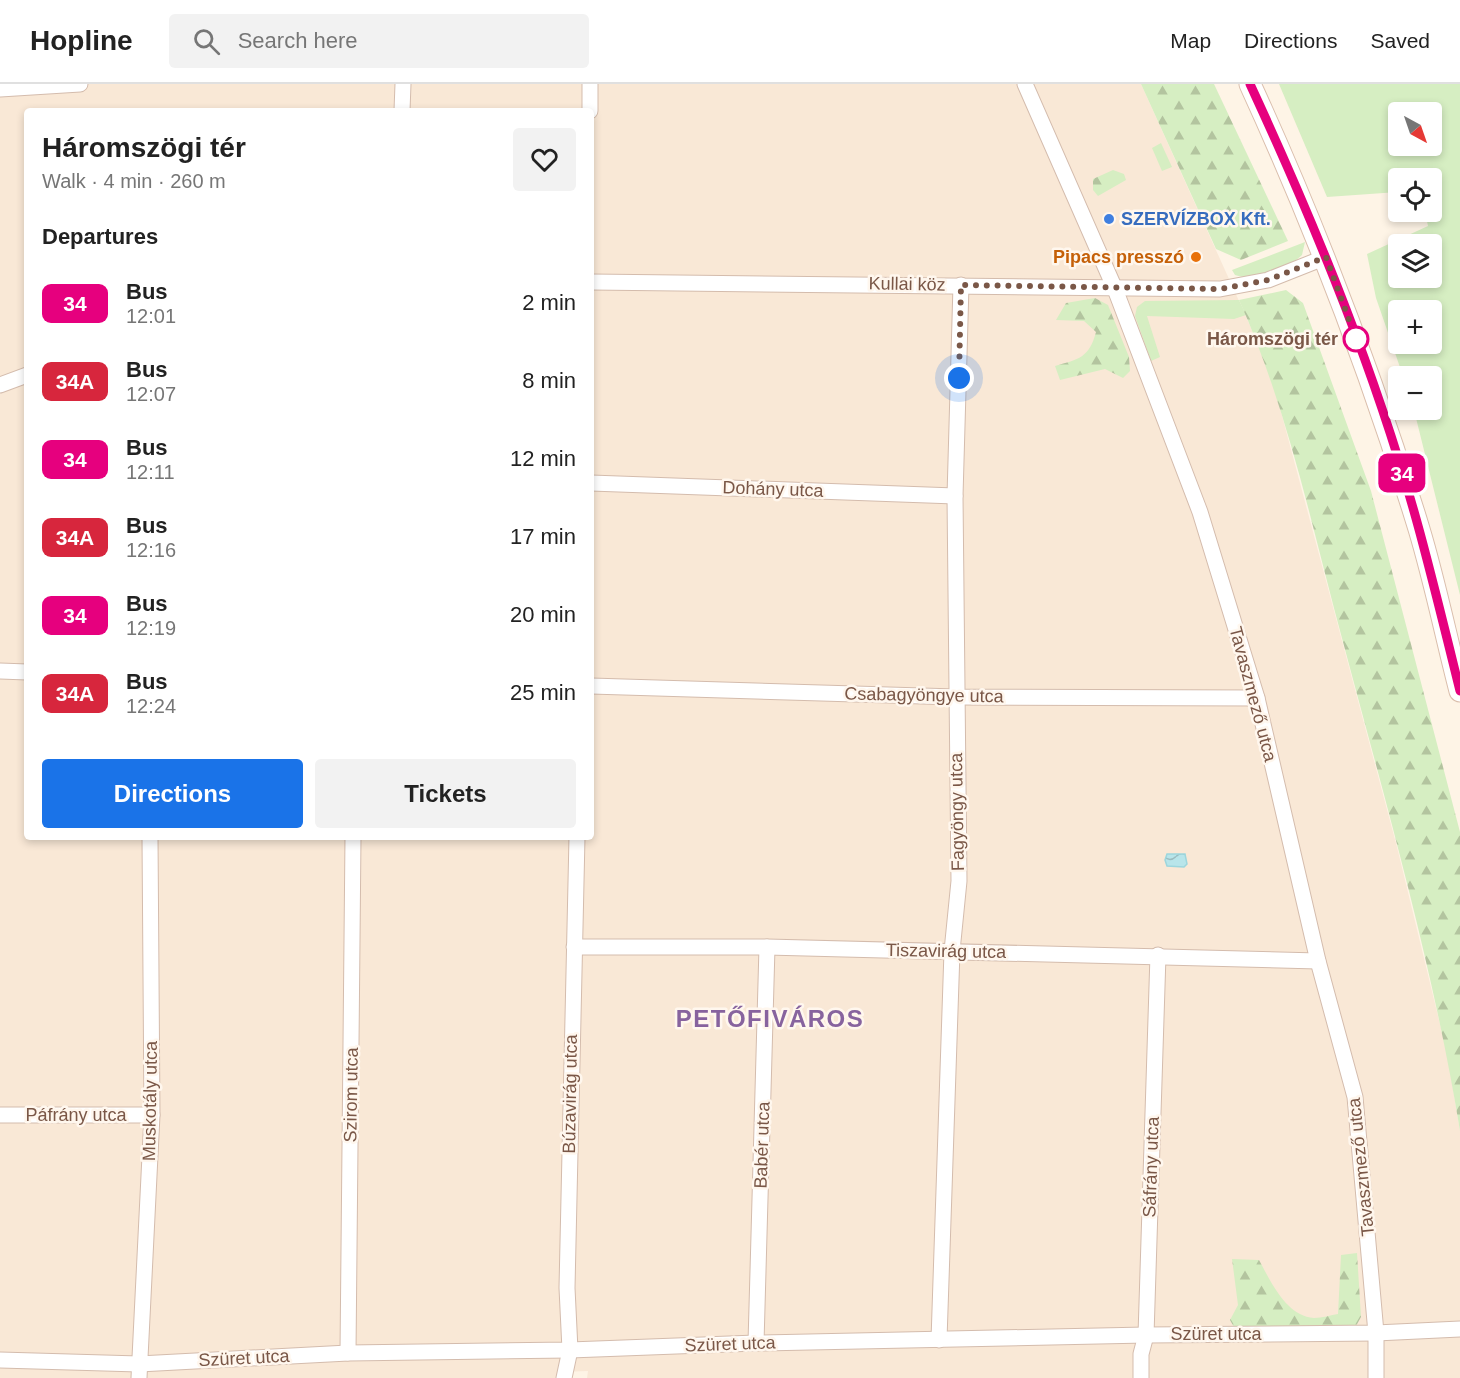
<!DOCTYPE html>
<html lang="en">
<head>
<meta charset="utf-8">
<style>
  body { margin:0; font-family:Helvetica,sans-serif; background:#f2f2f2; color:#222; height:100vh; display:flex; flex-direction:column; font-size:22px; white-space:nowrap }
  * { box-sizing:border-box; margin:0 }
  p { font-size:20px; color:#767676 }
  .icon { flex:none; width:33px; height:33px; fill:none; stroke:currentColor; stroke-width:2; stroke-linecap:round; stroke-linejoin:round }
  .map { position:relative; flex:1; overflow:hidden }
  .side { position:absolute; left:24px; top:24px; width:570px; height:732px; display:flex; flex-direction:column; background:#fff; border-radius:6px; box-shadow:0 3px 9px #0003 }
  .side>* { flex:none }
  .badge { padding:0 12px; border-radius:9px; font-size:21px; line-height:39px }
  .needle { width:39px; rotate:140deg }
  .controls { position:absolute; left:1388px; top:18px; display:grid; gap:12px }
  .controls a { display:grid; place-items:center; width:54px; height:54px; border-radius:6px; background:#fff; box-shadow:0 3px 9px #0003; font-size:30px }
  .you { position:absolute; width:30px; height:30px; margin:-15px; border:4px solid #fff; border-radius:50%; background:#1a73e8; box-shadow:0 0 0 9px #1a73e833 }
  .map>.badge { position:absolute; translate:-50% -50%; box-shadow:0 0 0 3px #fff }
  h2 { padding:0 18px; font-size:22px; line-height:54px }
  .round { display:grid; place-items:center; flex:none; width:63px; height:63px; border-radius:6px; background:#f2f2f2 }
  .summary { display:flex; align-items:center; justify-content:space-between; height:102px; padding:0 18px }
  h1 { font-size:28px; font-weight:800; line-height:45px }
  .cta { display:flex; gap:12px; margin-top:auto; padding:12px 18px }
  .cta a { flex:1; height:69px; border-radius:6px; background:#1a73e8; color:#fff; font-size:24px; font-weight:800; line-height:69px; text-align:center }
  .cta a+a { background:#f2f2f2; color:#222 }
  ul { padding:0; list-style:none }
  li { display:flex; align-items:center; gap:18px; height:78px; padding:0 18px }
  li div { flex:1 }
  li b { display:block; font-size:22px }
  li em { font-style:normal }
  li .badge { min-width:66px; font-weight:700; text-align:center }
  header { display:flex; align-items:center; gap:36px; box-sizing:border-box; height:84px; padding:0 30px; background:#fff; border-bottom:2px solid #e0e0e0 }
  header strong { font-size:28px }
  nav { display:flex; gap:33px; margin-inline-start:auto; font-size:21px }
  .search { width:420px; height:54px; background:#f2f2f2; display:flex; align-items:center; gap:15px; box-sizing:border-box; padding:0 21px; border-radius:6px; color:#767676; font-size:22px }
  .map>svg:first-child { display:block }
  .residential { fill:#f9e8d6; fill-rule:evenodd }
  .green { fill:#d6eec2; fill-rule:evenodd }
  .forest { fill:url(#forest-firs) }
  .water { fill:url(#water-waves); stroke:#9dd6dd; stroke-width:1.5 }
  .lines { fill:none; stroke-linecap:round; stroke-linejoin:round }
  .street-casing { stroke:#d4bcad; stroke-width:17 }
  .secondary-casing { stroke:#dabeac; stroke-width:23 }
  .street { stroke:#fff; stroke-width:15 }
  .secondary { stroke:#fff; stroke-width:21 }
  .line-casing { stroke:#fff; stroke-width:14 }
  .line { stroke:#e6007e; stroke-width:9 }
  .walk { stroke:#7a5747; stroke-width:6; stroke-dasharray:0 10.8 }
  .shop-dot { fill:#3f7fe0; stroke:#fff7ee; stroke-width:2 }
  .food-dot { fill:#e8710a; stroke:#fff7ee; stroke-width:2 }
  .stop-dot { fill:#fff; stroke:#e6007e; stroke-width:3 }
  .labels { text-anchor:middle; stroke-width:5; stroke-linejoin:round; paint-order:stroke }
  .shop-label { font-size:18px; font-weight:bold; fill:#366cbe; stroke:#fff7ee; text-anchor:start }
  .food-label { font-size:18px; font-weight:bold; fill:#c56008; stroke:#fff7ee; text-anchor:end }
  .street-label { font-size:18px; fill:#7a5747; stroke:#fff7ee }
  .stop-label { font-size:18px; font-weight:bold; fill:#7a5747; stroke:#fff7ee; text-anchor:end }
  .district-label { font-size:24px; font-weight:bold; letter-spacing:1.5px; fill:#87639e; stroke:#fff7ee }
</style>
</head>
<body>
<header>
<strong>Hopline</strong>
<div class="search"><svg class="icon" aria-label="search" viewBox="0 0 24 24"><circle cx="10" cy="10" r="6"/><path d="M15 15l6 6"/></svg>Search here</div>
<nav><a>Map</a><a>Directions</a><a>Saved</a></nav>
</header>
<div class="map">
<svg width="1460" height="1294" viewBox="0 0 1460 1294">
  <defs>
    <pattern id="forest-firs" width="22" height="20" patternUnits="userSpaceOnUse" patternTransform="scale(1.5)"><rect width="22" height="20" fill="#d6eec2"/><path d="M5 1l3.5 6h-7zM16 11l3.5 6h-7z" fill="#b3c49f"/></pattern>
    <pattern id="water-waves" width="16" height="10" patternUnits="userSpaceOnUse" patternTransform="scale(1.5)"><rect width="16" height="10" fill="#b8e5ea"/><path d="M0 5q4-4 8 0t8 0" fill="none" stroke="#9bbcbf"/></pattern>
  </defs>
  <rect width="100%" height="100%" fill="#fef4e6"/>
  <path class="residential" d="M0 0H1141L1248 237 1272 294 1397 763 1447 969 1460 1047V1294H587L588 1287 561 1288 559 1294H0ZM27 27H591V753H27Z"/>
  <g class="green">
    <path d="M1279 0H1460V511L1414 326H1431V292H1403L1376 214 1367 170 1428 142 1425 128H1431V94H1398V108L1327 113ZM1431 28V62H1398V28ZM1431 160V194H1398V160ZM1398 226H1431V260H1398Z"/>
    <polygon points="1161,59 1172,83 1162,87 1152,64"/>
    <path d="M1305 158 1302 171C1285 187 1257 198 1235 191L1232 186Z"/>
    <polygon points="1239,216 1246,231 1234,235 1147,232 1160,273 1151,277 1135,232 1137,223 1145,217"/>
  </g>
  <g class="forest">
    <polygon points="1141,0 1214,0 1288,157 1241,176 1216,165"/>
    <polygon points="1113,86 1124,90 1126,96 1098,112 1093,106 1093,95"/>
    <path d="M1286 206 1303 219 1371 407 1460 748V1047C1433 881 1386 720 1343 558 1312 444 1288 325 1239 216Z"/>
    <path d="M1095 214 1108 221 1129 273 1130 287 1123 294 1105 285 1060 296 1055 282C1079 275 1089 274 1096 248L1084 237 1056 236 1066 219Z"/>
    <path d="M1357 1169 1361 1233 1356 1242 1235 1245 1230 1236 1238 1221 1232 1175 1259 1176C1271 1198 1286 1232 1314 1234 1322 1234 1331 1231 1338 1230L1341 1171Z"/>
  </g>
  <polygon class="water" points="1167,770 1185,770 1187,780 1184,783 1167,782 1165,776"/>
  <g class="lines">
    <g class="street-casing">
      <g id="street">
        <polyline points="1025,0 1115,205 1200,428 1257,614 1318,877 1355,1013 1376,1249 1376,1294"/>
        <polyline points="0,5 80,0"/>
        <polyline points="402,27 403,0"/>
        <polyline points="590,27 590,0"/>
        <polyline points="591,198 1220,205 1268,196 1326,173"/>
        <polyline points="0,301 27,291"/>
        <polyline points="591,399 955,412"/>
        <polyline points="0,587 27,588"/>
        <polyline points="591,602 956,613 1257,614"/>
        <polyline points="574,863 767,863 1318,877"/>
        <polyline points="0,1031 152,1031"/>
        <polyline points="939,1256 952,867 959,797 955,412 961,201"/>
        <polyline points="756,1259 767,863"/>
        <polyline points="348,1269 353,753"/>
        <polyline points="0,1276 139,1280 348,1269 570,1266 756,1259 1146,1251 1376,1249 1460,1245"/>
        <polyline points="139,1294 152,1031 150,753"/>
        <polyline points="564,1294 570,1266 567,1204 577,753"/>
        <polyline points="1141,1294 1141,1270 1146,1251 1158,871"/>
      </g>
    </g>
    <g class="secondary-casing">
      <path id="secondary" d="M1250 0C1317 146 1372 291 1419 445 1435 498 1446 553 1460 607"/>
    </g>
    <use href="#street" class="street"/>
    <use href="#secondary" class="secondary"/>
  </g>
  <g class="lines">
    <g class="line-casing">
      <path id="line" d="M1250 0C1317 145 1378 294 1420 449 1434 501 1447 554 1460 607"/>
    </g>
    <use href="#line" class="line"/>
    <polyline class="walk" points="959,294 961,201 1220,205 1268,196 1326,173 1356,255"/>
  </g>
  <circle class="shop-dot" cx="1109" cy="135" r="6"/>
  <circle class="food-dot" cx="1196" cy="173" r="6"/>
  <circle class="stop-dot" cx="1356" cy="255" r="12"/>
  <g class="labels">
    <g class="shop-label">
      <text x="1121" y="141">SZERVÍZBOX Kft.</text>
    </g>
    <g class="food-label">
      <text x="1184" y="179">Pipacs presszó</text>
    </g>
    <g class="street-label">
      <text transform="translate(907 200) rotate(1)" y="6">Kullai köz</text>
      <text transform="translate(773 405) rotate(2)" y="6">Dohány utca</text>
      <text transform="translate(1253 610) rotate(75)" y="6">Tavaszmező utca</text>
      <text transform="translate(924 611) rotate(1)" y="6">Csabagyöngye utca</text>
      <text transform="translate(957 728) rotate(-91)" y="6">Fagyöngy utca</text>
      <text transform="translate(946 867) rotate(1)" y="6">Tiszavirág utca</text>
      <text transform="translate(570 1010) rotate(-89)" y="6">Búzavirág utca</text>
      <text transform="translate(351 1011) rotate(-89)" y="6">Szirom utca</text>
      <text transform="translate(150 1017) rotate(-89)" y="6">Muskotály utca</text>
      <text x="76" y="1037">Páfrány utca</text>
      <text transform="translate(762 1061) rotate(-88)" y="6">Babér utca</text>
      <text transform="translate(1151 1083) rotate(-88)" y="6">Sáfrány utca</text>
      <text transform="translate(1361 1083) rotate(-96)" y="6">Tavaszmező utca</text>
      <text x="1216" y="1256">Szüret utca</text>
      <text transform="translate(730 1260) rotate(-2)" y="6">Szüret utca</text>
      <text transform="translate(244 1274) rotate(-3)" y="6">Szüret utca</text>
    </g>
    <g class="stop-label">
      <text x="1338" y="261">Háromszögi tér</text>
    </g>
    <g class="district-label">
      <text x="770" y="943">PETŐFIVÁROS</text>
    </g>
  </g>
</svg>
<div class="controls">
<a><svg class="needle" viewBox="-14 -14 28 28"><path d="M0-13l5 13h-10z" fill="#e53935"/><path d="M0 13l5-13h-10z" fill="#767676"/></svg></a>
<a><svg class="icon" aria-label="locate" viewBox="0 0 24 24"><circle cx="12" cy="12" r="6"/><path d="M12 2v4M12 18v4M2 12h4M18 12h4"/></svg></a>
<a><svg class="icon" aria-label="layers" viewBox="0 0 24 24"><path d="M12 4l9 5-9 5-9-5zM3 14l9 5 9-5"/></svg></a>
<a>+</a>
<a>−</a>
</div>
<div class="you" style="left:959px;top:294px"></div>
<b class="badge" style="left:1402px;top:389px;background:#e6007e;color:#fff">34</b>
<section class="side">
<div class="summary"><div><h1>Háromszögi tér</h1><p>Walk · 4 min · 260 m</p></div><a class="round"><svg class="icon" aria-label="heart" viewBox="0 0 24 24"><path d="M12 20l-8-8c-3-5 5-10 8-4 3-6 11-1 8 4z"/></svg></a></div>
<h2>Departures</h2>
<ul>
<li><span class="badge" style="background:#e6007e;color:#fff">34</span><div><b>Bus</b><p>12:01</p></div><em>2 min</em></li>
<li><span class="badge" style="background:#d7263d;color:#fff">34A</span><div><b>Bus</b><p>12:07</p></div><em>8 min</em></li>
<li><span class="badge" style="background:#e6007e;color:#fff">34</span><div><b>Bus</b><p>12:11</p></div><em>12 min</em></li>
<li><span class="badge" style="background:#d7263d;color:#fff">34A</span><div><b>Bus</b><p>12:16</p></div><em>17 min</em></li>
<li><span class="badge" style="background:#e6007e;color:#fff">34</span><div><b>Bus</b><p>12:19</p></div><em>20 min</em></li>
<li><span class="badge" style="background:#d7263d;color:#fff">34A</span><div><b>Bus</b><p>12:24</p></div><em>25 min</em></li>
</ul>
<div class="cta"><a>Directions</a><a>Tickets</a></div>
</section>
</div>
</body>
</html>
